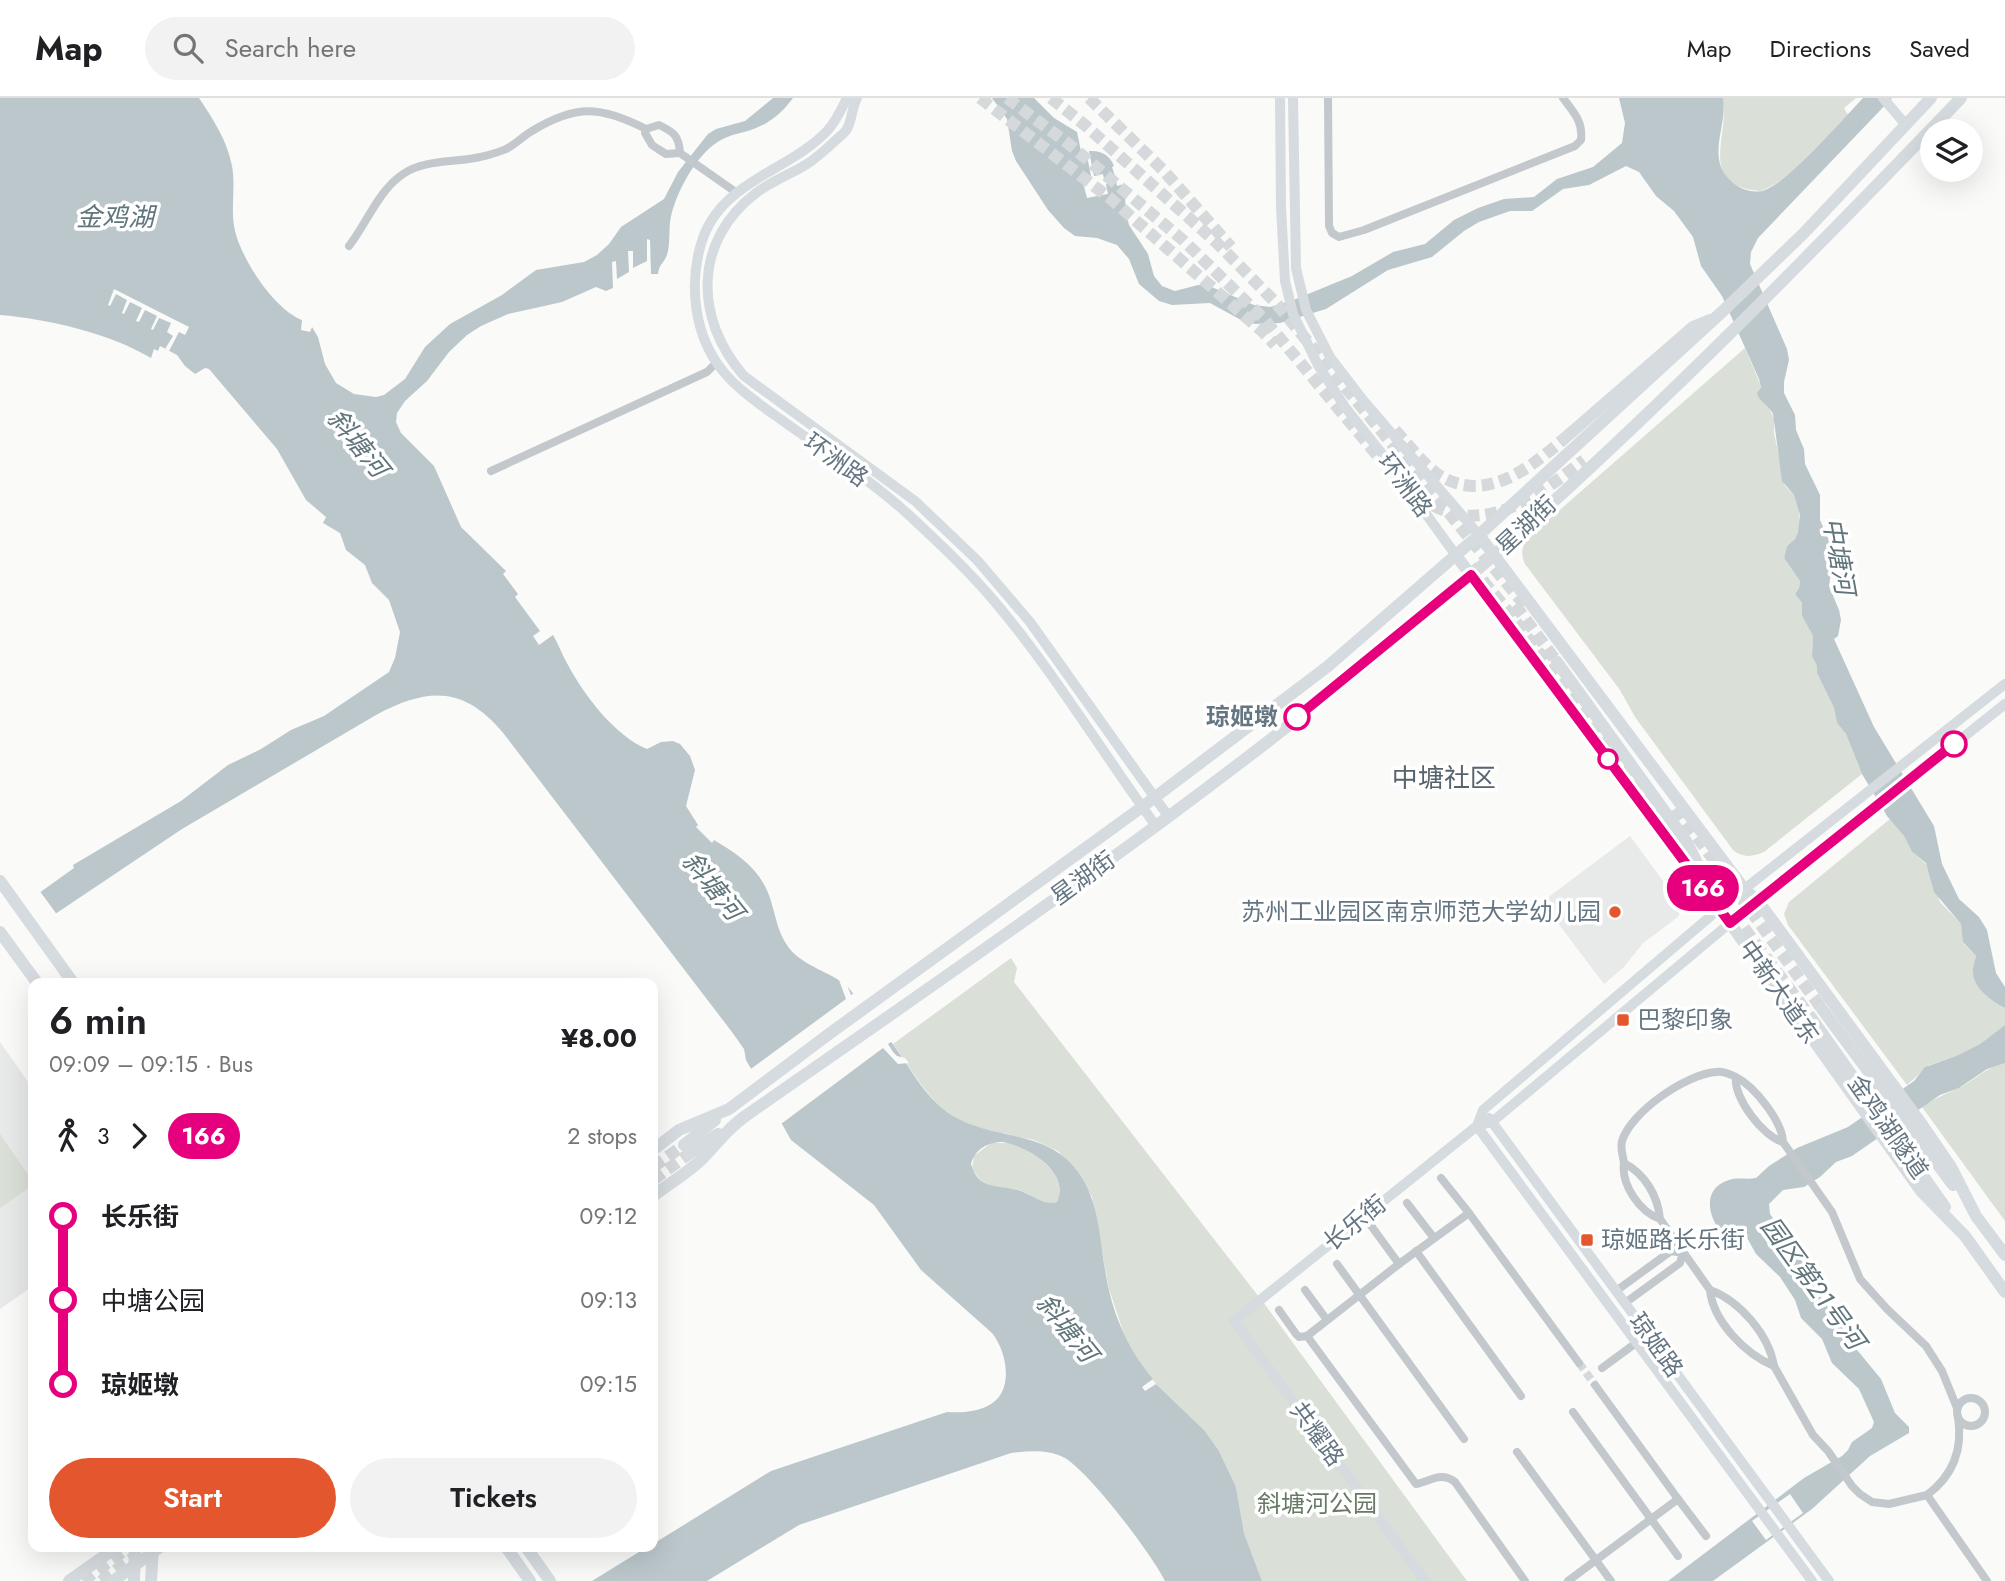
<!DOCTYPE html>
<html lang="en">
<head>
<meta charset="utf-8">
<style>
  body { margin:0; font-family:Jost,"Noto Sans SC",sans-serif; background:#f2f2f2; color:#202124; height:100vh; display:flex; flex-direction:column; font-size:26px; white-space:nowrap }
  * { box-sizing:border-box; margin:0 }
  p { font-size:23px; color:#757577 }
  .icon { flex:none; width:38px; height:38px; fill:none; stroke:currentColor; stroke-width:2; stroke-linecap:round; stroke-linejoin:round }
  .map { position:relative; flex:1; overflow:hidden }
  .sheet { position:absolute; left:28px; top:880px; width:630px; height:574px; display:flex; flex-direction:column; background:#fff; border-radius:14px; box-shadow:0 7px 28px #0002 }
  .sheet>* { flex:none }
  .badge { padding:0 14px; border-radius:23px; font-size:24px; line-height:46px }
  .fabs { position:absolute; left:1920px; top:21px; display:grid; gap:14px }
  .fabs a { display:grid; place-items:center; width:63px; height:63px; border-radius:50%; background:#fff; box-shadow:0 7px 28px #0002; font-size:35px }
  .map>.badge { position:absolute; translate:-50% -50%; box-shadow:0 0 0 4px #fff }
  .legs { display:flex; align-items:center; gap:10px; height:77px; padding:0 21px; font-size:23px }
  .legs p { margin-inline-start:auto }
  .head { display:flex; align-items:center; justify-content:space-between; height:119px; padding:0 21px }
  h1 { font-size:38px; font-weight:600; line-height:52px }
  .cta { display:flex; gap:14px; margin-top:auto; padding:14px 21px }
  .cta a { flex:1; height:80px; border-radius:42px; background:#e4572e; color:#fff; font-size:28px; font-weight:600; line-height:80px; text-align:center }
  .cta a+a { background:#f2f2f2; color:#202124 }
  ul { padding:0 21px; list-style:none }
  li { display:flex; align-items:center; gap:24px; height:84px; font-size:26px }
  li i { display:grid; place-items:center; width:10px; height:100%; margin:0 9px; background:currentColor }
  li i::after { content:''; width:18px; height:18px; margin:-9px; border:5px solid; border-radius:50%; background:#fff }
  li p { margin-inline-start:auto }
  li:first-child i { background:linear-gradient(#0000 50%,currentColor 0) }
  li:last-child i { background:linear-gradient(currentColor 50%,#0000 0) }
  header { display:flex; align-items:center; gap:42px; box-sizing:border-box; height:98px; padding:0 35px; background:#fff; border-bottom:2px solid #e0e0e0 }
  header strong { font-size:33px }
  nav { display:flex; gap:38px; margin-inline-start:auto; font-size:24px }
  .search { width:490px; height:63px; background:#f2f2f2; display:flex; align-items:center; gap:18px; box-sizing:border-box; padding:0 24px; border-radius:38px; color:#757577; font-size:26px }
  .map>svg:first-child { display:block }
  .built { fill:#e8e9e9 }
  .green { fill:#dadfd7 }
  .water { fill:#bbc7cb; fill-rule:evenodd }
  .pier { fill:#fafaf8 }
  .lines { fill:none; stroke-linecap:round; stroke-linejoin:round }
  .street-tunnel { stroke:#d5d9db; stroke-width:8; stroke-dasharray:8 4; stroke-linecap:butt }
  .primary-tunnel { stroke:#d5d9db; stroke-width:12; stroke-dasharray:12 6; stroke-linecap:butt }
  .street { stroke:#c3c8cc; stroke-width:8 }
  .secondary { stroke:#d6dbdf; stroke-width:10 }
  .primary { stroke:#d6dbdf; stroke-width:12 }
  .line-1-casing { stroke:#fff; stroke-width:16 }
  .line-1 { stroke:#e6007e; stroke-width:10 }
  .stop-1-dot { fill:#fff; stroke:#e6007e; stroke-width:3.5 }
  .poi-dot { fill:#e4572e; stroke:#fff; stroke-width:2.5 }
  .labels { text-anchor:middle; stroke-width:7; stroke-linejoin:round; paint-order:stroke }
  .street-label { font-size:24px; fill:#657683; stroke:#fff }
  .stop-label { font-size:24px; font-weight:bold; fill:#657683; stroke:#fff; text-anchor:end }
  .poi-label { font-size:24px; fill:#657683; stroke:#fff; text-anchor:start }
  .park-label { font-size:24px; fill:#687a64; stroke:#fff }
  .water-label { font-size:26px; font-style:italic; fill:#60757c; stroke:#fff }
  .neighbourhood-label { font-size:26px; fill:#57646e; stroke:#fff }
</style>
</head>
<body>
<header>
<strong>Map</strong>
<div class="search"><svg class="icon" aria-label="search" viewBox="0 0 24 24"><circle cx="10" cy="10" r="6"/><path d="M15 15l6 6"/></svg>Search here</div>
<nav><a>Map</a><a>Directions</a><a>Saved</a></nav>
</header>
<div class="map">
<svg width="2005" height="1483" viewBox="0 0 2005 1483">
  <rect width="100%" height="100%" fill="#fafaf8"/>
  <g class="built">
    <polygon points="1630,738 1682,809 1678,819 1643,845 1624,869 1604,886 1542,804"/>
    <polygon points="0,944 33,991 33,1188 0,1211"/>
  </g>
  <g class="green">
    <path d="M1723 0H1856L1844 10 1848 17C1827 37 1787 86 1760 93 1696 87 1730 39 1723 0Z"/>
    <path d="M1745 250 1761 288 1757 296 1768 307 1774 321V335L1785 388 1794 397 1799 412 1800 429 1795 441 1787 448 1784 460 1800 483 1799 490 1795 496 1802 505V518L1813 538 1812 557 1817 568V575L1834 610 1837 625 1846 636 1862 676 1764 754C1753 759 1743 760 1733 752L1635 619 1620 592 1525 466C1520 455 1522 446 1530 438Z"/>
    <path d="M1890 721 1904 738 1912 754 1926 766 1940 804 1961 826 1964 846 1976 858C1975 862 1974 866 1973 870 1972 889 1990 903 2005 910V927L1980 946 1956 958 1929 967 1907 987 1788 827 1784 816 1789 804Z"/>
    <path d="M1011 860 1017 870 1014 884 1266 1208 1467 1483H1262L1244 1435 1236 1389 1219 1353 1205 1333 1156 1286 1141 1267 1125 1239 1109 1191 1092 1099 1080 1077 1058 1053 1034 1042 1015 1038 1014 1046C1036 1056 1067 1075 1058 1103 1046 1111 1034 1098 1022 1093 1001 1086 988 1096 972 1071L974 1058 991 1045H1011V1037C997 1034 981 1031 968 1026 931 1011 915 975 893 946Z"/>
    <path d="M2005 965V1123L1922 1009C1936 1000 1945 996 1959 990 1975 982 1986 969 2005 965Z"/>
    <polygon points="0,1036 33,1084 33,1087 0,1110"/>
  </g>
  <g class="water">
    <path d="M0 0H199C213 21 227 42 232 68 236 89 230 111 235 133 242 162 274 211 302 222L301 232 310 234 312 229 318 239 325 266 336 285 354 296 376 299 384 297 405 281 425 249 450 226 502 197 536 172 584 164 597 157 609 146 621 129 664 101 678 74 708 36 716 31 745 23 773 0H793C782 15 769 26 751 32 742 35 733 36 725 40 698 51 674 97 670 124 669 135 670 147 667 157 664 165 659 166 658 176H651L650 142 647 141V163L633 170V153H628L629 174 617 181 616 163 612 164 613 190 606 193 596 189 562 204 508 216 481 228 467 237 449 254 427 283 405 303 397 315 396 324 401 335 434 368 461 429 506 473 503 476 518 496 515 499 540 533 533 538 539 547 553 537C559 547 562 557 568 567 584 597 615 638 647 651L661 644 673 643 680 646 690 658 695 672 686 708 698 727 696 729 712 745 714 742C738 756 761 772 770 800 776 818 777 834 789 850 804 869 830 873 848 889 864 910 882 930 897 952 912 973 925 998 947 1014 989 1044 1046 1029 1078 1074 1099 1103 1099 1137 1105 1171 1111 1212 1126 1249 1153 1281L1142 1289 1145 1293 1156 1286 1205 1333 1219 1353 1236 1389 1244 1435 1262 1483H1165C1151 1455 1090 1375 1065 1360 1048 1351 1029 1353 1011 1355L799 1427 707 1483H592L647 1449H653V1446L771 1373 947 1314C962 1315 978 1314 991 1306 1015 1291 1006 1252 992 1235L921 1172 874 1107 791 1042 746 962 744 951 732 934 504 636C464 588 429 589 376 617L182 731 0 853V823L74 770 73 767 181 703 228 667 261 651 291 632 324 618 389 574 395 560 400 534 389 502 372 485 365 467 346 452 340 435 323 425 326 419 306 402 277 351 209 271 205 270 195 276 185 268 177 257 160 248 158 253 154 251 151 260C109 235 48 221 0 217ZM1003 1044C1027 1048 1071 1074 1057 1104 1044 1108 1034 1098 1021 1093 1002 1086 978 1094 971 1066 975 1051 988 1044 1003 1044Z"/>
    <path d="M992 0H1034L1054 20 1077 34 1081 53H1086L1091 78 1082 81 1087 100 1108 96 1106 86 1116 83 1117 88 1124 86 1126 114 1129 127 1148 156 1154 178 1162 188 1175 193 1198 187 1209 188 1254 207 1270 209 1291 203 1352 178 1393 154 1425 146 1454 122 1478 110 1504 101 1534 99 1557 81 1593 69 1622 45 1625 25 1619 0H1723C1727 23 1713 47 1721 69 1727 85 1748 98 1765 92 1788 84 1844 20 1863 0H1892L1758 140 1751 154 1750 166 1787 251 1789 262 1784 284V295L1795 317 1796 332 1804 351 1805 366 1820 397V422L1834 454 1829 488 1839 512 1841 522 1838 538 1834 541 1874 629 1934 728 1942 766 1959 801 1979 819 1987 832 1996 875 2005 889V910C1991 903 1971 889 1973 870 1974 866 1975 862 1976 858L1963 844 1961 826 1934 794 1926 765 1912 754 1904 738 1887 718 1862 676 1846 636 1837 625 1834 610 1817 575V568L1812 558 1813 538 1802 518V505L1795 496 1799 490 1800 483 1784 460 1787 448 1795 441 1798 434 1800 417 1794 397 1782 383 1773 316C1769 307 1758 303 1757 295L1761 289 1759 281 1722 198 1701 168 1693 139 1674 113 1656 98 1639 74 1626 68 1589 87 1563 91 1532 113H1510L1479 124 1464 133 1432 159 1388 172 1326 211 1280 225 1255 226 1241 222 1210 205 1172 207 1159 203 1139 186 1129 161 1117 147 1097 140 1075 138 1064 130 1048 112 1016 63 1012 53 1007 21Z"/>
    <path d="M1089 53C1101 52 1110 57 1114 68L1112 69 1115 78 1104 81 1103 76 1094 78Z"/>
    <path d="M2005 927V965L1987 971 1959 990 1940 997 1852 1058 1836 1064 1820 1079 1804 1089 1783 1092 1769 1106 1770 1116 1780 1130 1788 1149 1802 1163 1817 1194 1839 1224 1853 1247 1881 1281 1895 1315 1909 1329V1335L1870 1358 1812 1411 1713 1483H1668L1804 1380 1842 1358 1848 1352 1852 1344 1872 1330 1874 1324 1859 1291 1832 1265 1822 1241 1801 1220 1795 1202 1780 1179 1756 1156 1746 1138 1741 1135 1723 1136C1707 1119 1702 1090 1729 1082 1738 1079 1747 1082 1756 1080L1769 1068 1797 1050 1848 1029 1914 983 1925 969 1956 958 1980 946Z"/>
  </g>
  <g class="pier">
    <polygon points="114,191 189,229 185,237 179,234 169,253 165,251 173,238 167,234 171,225 159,220 153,232 151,231 157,218 145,212 139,224 136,223 142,210 130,204 124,216 122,215 127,202 116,196 110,208 108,207"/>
    <polygon points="39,792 58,818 0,856 0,818"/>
    <polygon points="839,882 845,882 851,897 857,894 894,942 888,946 893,954 897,958 905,960 909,965 898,966 883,950 781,1026 765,1003 748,973 846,901"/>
    <polygon points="1790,1396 1803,1415 1766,1442 1752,1423"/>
  </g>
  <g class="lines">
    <polyline class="street-tunnel" points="1579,1265 1595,1287"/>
    <g class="primary-tunnel">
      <polyline points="980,0 1111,101 1263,234 1275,247"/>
      <polyline points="1007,0 1070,47 1184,143 1264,221 1382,363"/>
      <polyline points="1051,0 1086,28 1217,145 1276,205 1527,510"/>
      <polyline points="1089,0 1163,72 1231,149"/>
      <path d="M1395 332C1408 346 1421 364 1436 375 1483 408 1529 371 1565 340"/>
      <path d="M1406 384C1412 390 1419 398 1426 403 1483 441 1539 397 1584 362"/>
      <polyline points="1471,468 1507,512 1659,715"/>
      <polyline points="1515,507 1557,564"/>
      <polyline points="1676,710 1822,911"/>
      <polyline points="1701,772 1812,921"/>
      <polyline points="653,1069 684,1047"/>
      <polyline points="653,1082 690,1055"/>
      <polyline points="83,1483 129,1449"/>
      <polyline points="101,1483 148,1449"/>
    </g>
    <g class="street">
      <path d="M1328 0 1329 128 1332 135 1339 139 1364 132 1575 48 1581 42C1583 23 1574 15 1563 0"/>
      <polyline points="646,31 645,35 652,47 658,51 666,56 680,55 737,95"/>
      <path d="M349 148C367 125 378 93 403 76 425 61 455 65 480 59 488 57 498 55 506 51 515 47 523 38 532 33 576 6 601 8 646 31L659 27C674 34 679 38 680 55"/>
      <polyline points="491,373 707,274 717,264"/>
      <polyline points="1783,1044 1832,1114 1860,1181 1887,1211 1926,1248 1942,1273 1957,1310"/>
      <path d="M1624 1065C1623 1057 1620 1051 1622 1043 1631 1014 1686 976 1716 974 1723 973 1730 976 1736 979 1733 999 1763 1039 1783 1044 1782 1023 1755 989 1736 979"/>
      <polyline points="1441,1080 1469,1115"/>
      <polyline points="1407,1105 1434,1140"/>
      <path d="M1364 1118 1399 1166 1307 1238 1416 1386C1431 1383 1441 1373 1455 1384L1525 1483"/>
      <path d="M1660 1121C1640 1114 1621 1087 1624 1065 1645 1076 1658 1098 1660 1121L1710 1192C1713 1223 1745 1256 1774 1268 1769 1237 1740 1203 1710 1192"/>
      <polyline points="1416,1153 1521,1298"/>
      <polyline points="1337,1166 1464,1341"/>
      <polyline points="1399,1166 1469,1115 1579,1265"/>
      <polyline points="1305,1192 1327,1222"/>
      <polyline points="1616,1193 1671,1153 1683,1155 1680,1165 1625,1205"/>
      <polyline points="1279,1212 1296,1236 1299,1239 1307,1238"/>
      <polyline points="1774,1268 1813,1337 1828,1353 1852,1388 1860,1396 1872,1404 1889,1406 1927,1397 1987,1483"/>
      <polyline points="1602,1270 1636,1245"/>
      <circle cx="1971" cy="1314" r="14"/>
      <polyline points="1573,1314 1678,1458"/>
      <polyline points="1517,1354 1611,1483"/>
      <path d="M1927 1397C1954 1377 1963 1351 1958 1319"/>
      <polyline points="1678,1401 1706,1438"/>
      <polyline points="1568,1483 1678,1401 1595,1287"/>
    </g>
    <g class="secondary">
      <path d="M847 0C842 10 836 23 828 32 789 74 719 83 701 146 689 187 694 237 722 272 738 292 762 308 783 323 825 353 871 382 910 418 939 445 969 473 995 504 1054 574 1102 654 1156 728"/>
      <path d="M857 0C852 9 852 22 847 31 845 35 839 39 836 42 827 50 818 59 807 66 791 76 772 83 756 95 693 143 694 221 744 278L915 403 977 462 1030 524 1168 718"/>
      <polyline points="1280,0 1281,110 1285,183 1293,216 1318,267 1345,309 1387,362 1455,456"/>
      <polyline points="1293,0 1296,170 1306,212 1330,259 1363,302 1479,437"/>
      <polyline points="1883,0 1906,27"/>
      <polyline points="1489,1020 1829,1483"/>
      <polyline points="1477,1028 1483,1012 1719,811 2005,586"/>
      <polyline points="1477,1028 1812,1483"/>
      <polyline points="1425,1483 1234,1223 1477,1028 1492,1024 1730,825 2005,606"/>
    </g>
    <g class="primary">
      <polyline points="1565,340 1693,229 1710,222"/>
      <polyline points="1479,437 1745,792 1758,803 1918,1021 1951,1069 1976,1118 2005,1157"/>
      <polyline points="1455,456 1730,825 1921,1093 1965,1138 2005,1194"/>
      <polyline points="1557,564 1686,743 1706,783"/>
      <polyline points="0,783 74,886"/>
      <polyline points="0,834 38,886"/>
      <polyline points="1822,911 1953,1087"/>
      <polyline points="1812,921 1945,1109"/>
      <polyline points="684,1047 715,1022"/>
      <polyline points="653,1052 679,1032 729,1011 829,936 1142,709 1327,569 1479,437 1723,213 1804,135 1931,0"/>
      <polyline points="690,1055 718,1036"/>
      <path d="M653 1098C669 1086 687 1075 701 1062 715 1048 727 1031 744 1019 999 841 1260 665 1494 457 1657 313 1810 157 1961 0"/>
      <polyline points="506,1449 530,1483"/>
      <polyline points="526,1449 550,1483"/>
      <polyline points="69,1483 117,1449"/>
      <polyline points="113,1483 160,1449"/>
      <polyline points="134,1483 135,1449"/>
      <polyline points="151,1483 153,1449"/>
    </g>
  </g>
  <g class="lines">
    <g class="line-1-casing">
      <polyline id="line-1" points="1297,619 1471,477 1730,825 1954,646"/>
    </g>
    <use href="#line-1" class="line-1"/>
  </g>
  <g class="stop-1-dot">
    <circle cx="1297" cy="619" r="12"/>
    <circle cx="1954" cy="646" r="12"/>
    <circle cx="1608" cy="661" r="9"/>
  </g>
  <g class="poi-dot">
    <circle cx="1615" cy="814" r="7"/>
    <rect x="1616" y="915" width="14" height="14" rx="3.5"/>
    <rect x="1580" y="1135" width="14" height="14" rx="3.5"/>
  </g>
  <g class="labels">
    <g class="street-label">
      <text transform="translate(836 362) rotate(36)" y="8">环洲路</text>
      <text transform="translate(1405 387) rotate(53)" y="8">环洲路</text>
      <text transform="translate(1526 427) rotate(-43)" y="8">星湖街</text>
      <text transform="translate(1083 780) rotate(-36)" y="8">星湖街</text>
      <text transform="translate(1779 894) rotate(55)" y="8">中新大道东</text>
      <text transform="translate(1888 1029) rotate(55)" y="8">金鸡湖隧道</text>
      <text transform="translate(1355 1125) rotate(-39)" y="8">长乐街</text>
      <text transform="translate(1656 1247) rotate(54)" y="8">琼姬路</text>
      <text transform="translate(1317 1336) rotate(54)" y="8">共耀路</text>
    </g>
    <g class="stop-label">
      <text x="1278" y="627">琼姬墩</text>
    </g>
    <g class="poi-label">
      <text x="1601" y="822" text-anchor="end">苏州工业园区南京师范大学幼儿园</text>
      <text x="1637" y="930">巴黎印象</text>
      <text x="1601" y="1150">琼姬路长乐街</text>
    </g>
    <g class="park-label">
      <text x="1317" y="1414">斜塘河公园</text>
    </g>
    <g class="water-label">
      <text x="115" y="128">金鸡湖</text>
      <text transform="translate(358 345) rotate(51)" y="9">斜塘河</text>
      <text transform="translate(1839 458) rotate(80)" y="9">中塘河</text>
      <text transform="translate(713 788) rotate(51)" y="9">斜塘河</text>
      <text transform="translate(1813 1185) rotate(54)" y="9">园区第21号河</text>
      <text transform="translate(1067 1230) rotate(51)" y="9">斜塘河</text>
    </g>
    <g class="neighbourhood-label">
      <text x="1444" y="689">中塘社区</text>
    </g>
  </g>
</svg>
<div class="fabs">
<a><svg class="icon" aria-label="layers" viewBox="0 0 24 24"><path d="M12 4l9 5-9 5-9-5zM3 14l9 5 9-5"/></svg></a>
</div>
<b class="badge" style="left:1703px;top:790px;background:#e6007e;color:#fff">166</b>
<section class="sheet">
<div class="head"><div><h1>6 min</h1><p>09:09 – 09:15 · Bus</p></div><b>¥8.00</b></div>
<div class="legs"><svg class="icon" aria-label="walk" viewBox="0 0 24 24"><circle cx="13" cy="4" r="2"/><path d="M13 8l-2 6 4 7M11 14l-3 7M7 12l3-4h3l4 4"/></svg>3<svg class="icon" aria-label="forward" viewBox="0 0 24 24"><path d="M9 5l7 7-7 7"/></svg><b class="badge" style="background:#e6007e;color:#fff">166</b><p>2 stops</p></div>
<ul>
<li><i style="color:#e6007e"></i><b>长乐街</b><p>09:12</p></li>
<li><i style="color:#e6007e"></i><span>中塘公园</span><p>09:13</p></li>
<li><i style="color:#e6007e"></i><b>琼姬墩</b><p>09:15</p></li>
</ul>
<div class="cta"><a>Start</a><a>Tickets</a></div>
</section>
</div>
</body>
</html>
